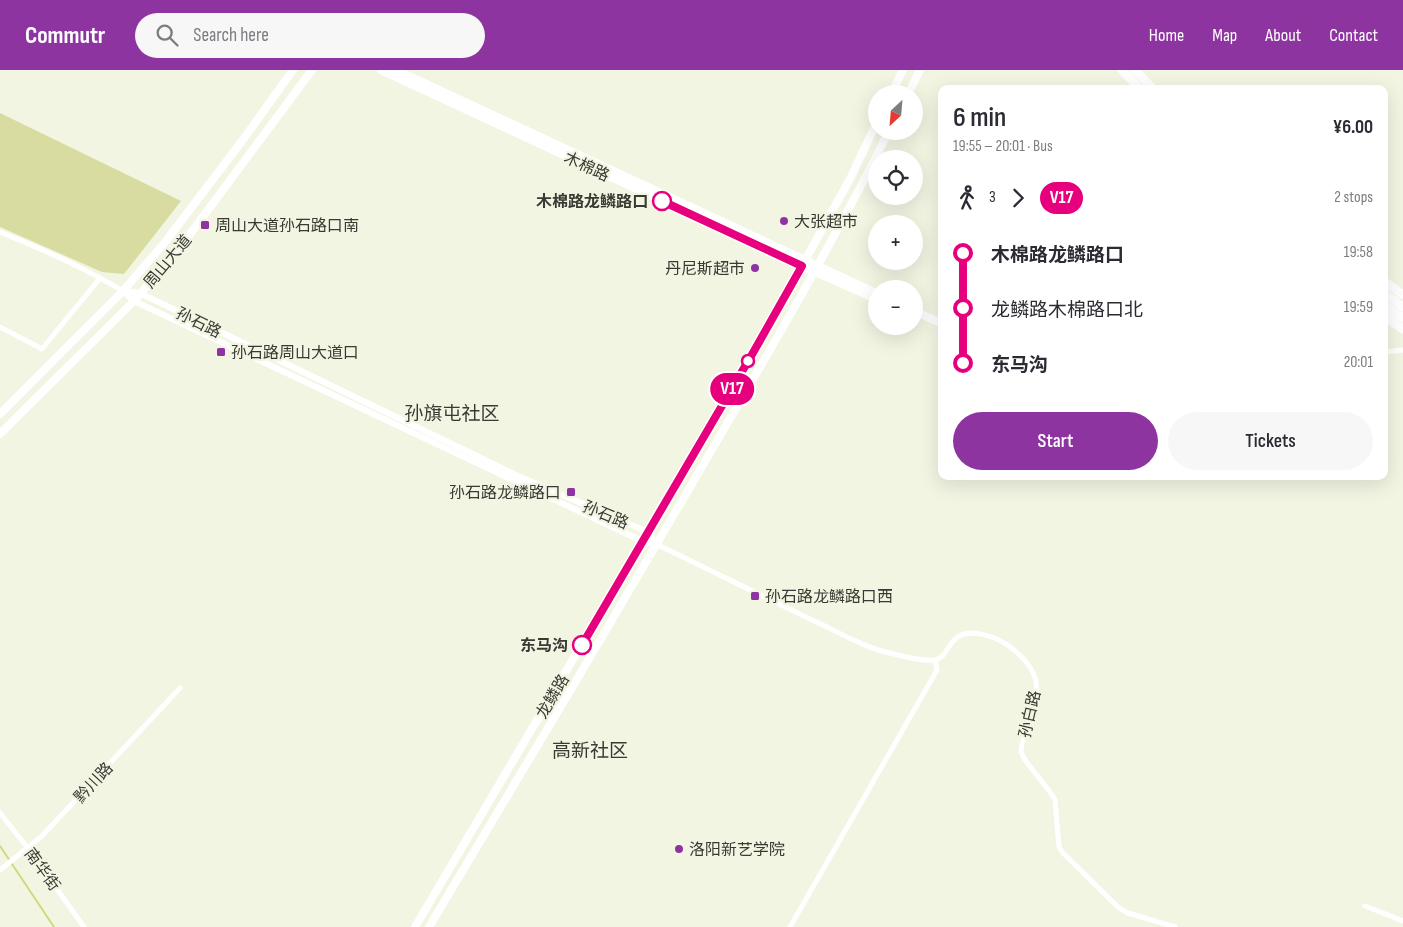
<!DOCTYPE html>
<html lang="en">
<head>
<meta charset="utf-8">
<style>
  body { margin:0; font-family:"Sofia Sans Condensed","Noto Sans SC",sans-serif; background:#f7f7f7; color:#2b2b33; height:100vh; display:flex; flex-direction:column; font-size:19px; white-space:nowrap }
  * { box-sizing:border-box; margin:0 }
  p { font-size:16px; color:#7c7c81 }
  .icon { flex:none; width:28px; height:28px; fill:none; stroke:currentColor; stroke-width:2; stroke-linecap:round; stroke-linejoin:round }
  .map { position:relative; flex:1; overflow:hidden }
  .side { position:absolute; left:938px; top:15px; width:450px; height:395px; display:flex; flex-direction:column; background:#fff; border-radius:10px; box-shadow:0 5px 20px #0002 }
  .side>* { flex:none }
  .badge { padding:0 10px; border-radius:16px; font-size:18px; line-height:32px }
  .needle { width:32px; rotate:206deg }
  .tools { position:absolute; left:868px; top:15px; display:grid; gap:10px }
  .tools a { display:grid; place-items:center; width:55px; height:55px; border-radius:50%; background:#fff; box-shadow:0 5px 20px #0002; font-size:25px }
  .map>.badge { position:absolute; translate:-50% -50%; box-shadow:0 0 0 2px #fff }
  .legs { display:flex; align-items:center; gap:8px; height:55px; padding:0 15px; font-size:16px }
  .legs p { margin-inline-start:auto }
  .summary { display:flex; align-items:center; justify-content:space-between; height:85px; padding:0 15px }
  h1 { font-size:28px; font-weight:600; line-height:38px }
  .button { display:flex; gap:10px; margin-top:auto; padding:10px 15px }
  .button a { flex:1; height:58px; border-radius:30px; background:#8e34a0; color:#fff; font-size:20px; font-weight:600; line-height:58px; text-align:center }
  .button a+a { background:#f7f7f7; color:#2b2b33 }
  ul { padding:0 15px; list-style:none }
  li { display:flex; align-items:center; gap:18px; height:55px; font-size:19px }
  li i { display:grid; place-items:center; width:8px; height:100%; margin:0 6px; background:currentColor }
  li i::after { content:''; width:12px; height:12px; margin:-6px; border:4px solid; border-radius:50%; background:#fff }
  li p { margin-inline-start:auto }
  li:first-child i { background:linear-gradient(#0000 50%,currentColor 0) }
  li:last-child i { background:linear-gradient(currentColor 50%,#0000 0) }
  header { display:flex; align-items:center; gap:30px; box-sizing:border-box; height:70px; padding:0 25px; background:#8e34a0; color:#fff }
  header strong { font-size:24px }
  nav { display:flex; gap:28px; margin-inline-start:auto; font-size:18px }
  .search { width:350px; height:45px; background:#f7f7f7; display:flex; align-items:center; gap:12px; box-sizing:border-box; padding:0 18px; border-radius:28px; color:#7c7c81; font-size:19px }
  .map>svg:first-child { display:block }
  .green { fill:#d8dca1 }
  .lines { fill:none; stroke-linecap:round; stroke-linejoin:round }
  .stream { stroke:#d3d77e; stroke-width:2 }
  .minor { stroke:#fff; stroke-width:5 }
  .tertiary { stroke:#fff; stroke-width:6 }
  .secondary { stroke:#fff; stroke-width:8 }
  .primary { stroke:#fff; stroke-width:8 }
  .trunk { stroke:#fff; stroke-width:9 }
  .line-1-casing { stroke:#fff; stroke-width:11 }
  .line-1 { stroke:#e6007e; stroke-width:8 }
  .stop-1-dot { fill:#fff; stroke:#e6007e; stroke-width:2.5 }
  .poi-dot { fill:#8e34a0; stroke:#f3f5e3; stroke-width:2 }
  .labels { text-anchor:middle; stroke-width:4.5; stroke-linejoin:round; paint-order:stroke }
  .street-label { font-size:16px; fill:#393a33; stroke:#f3f5e3 }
  .stop-label { font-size:16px; font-weight:bold; fill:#393a33; stroke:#f3f5e3; text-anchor:end }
  .poi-label { font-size:16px; fill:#393a33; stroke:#f3f5e3; text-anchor:start }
  .quarter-label { font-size:19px; fill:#393a33; stroke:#f3f5e3 }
</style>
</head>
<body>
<header>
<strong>Commutr</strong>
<div class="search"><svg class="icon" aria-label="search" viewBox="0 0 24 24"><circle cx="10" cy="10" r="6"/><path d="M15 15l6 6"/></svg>Search here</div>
<nav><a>Home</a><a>Map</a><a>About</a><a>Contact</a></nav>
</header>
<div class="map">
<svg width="1403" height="857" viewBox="0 0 1403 857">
  <rect width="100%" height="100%" fill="#f3f5e3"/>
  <polygon class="green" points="0,43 181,131 124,204 102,202 0,157"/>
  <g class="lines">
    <polyline class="stream" points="0,776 54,857"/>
    <g class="minor">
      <path d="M0 162C43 179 84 198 123 221"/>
      <polyline points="0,257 42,279 100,208"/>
      <polyline points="1384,282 1403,280"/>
      <path d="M656 474C708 499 759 524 810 549 835 560 864 578 890 583 902 586 924 592 936 590 944 588 948 577 953 571 967 555 996 567 1009 576 1020 584 1034 598 1036 612 1039 627 1027 659 1022 674L1021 682 1025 690 1050 722 1055 730 1059 777 1063 783 1119 838 1128 843 1175 857"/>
      <polyline points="0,743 27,777 84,857"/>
      <polyline points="0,800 41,767 180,618"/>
      <polyline points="1365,836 1403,851"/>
      <polyline points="790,857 937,600 935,590"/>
    </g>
    <g class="tertiary">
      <polyline points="123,221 140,223 516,405 648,462 656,474"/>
      <polyline points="123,221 134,231 642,471 656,474"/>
    </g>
    <g class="secondary">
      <polyline points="381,0 802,196 876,229"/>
      <polyline points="396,0 876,223"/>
      <polyline points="891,24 903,0"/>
      <polyline points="908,24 920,0"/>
      <polyline points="914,241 941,253"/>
      <polyline points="415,857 755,281 851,107 876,54"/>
      <path d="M429 857C516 713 601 569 686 424 756 304 827 185 889 61"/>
    </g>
    <g class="primary">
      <polyline points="0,344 123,221 166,171 242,71 293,0"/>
      <polyline points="0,364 134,231 179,179 312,0"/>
    </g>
    <g class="trunk">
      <polyline points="1122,0 1140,19"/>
      <polyline points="1135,0 1153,19"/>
      <polyline points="1384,211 1403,225"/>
      <polyline points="1384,223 1403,237"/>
      <polyline points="1384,235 1403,248"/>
      <polyline points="1384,246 1403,259"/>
    </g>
  </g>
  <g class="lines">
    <g class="line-1-casing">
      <polyline id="line-1" points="582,575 754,281 802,196 662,131"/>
    </g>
    <use href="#line-1" class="line-1"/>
  </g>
  <g class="stop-1-dot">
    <circle cx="662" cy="131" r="9"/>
    <circle cx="748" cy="291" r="6"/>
    <circle cx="582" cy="575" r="9"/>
  </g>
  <g class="poi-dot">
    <circle cx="784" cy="151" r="5"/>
    <rect x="200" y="150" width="10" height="10" rx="2.5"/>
    <circle cx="755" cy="198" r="5"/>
    <rect x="216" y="277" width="10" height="10" rx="2.5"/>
    <rect x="566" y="417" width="10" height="10" rx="2.5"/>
    <rect x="750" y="521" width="10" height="10" rx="2.5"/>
    <circle cx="679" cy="779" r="5"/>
  </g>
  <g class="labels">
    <g class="street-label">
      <text transform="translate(587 96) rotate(25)" y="6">木棉路</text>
      <text transform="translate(167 191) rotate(-50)" y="6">周山大道</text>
      <text transform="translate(199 252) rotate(26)" y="6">孙石路</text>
      <text transform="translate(606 444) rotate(23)" y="6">孙石路</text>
      <text transform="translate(552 626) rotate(-59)" y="6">龙鳞路</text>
      <text transform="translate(1029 644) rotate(-77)" y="6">孙白路</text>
      <text transform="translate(93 712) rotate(-47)" y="6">黔川路</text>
      <text transform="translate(43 799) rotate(54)" y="6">南华街</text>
    </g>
    <g class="stop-label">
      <text x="648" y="137">木棉路龙鳞路口</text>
      <text x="568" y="581">东马沟</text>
    </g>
    <g class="poi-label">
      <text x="794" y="157">大张超市</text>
      <text x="215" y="161">周山大道孙石路口南</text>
      <text x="745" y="204" text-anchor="end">丹尼斯超市</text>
      <text x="231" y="288">孙石路周山大道口</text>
      <text x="561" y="428" text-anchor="end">孙石路龙鳞路口</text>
      <text x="765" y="532">孙石路龙鳞路口西</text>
      <text x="689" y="785">洛阳新艺学院</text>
    </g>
    <g class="quarter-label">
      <text x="452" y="350">孙旗屯社区</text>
      <text x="590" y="687">高新社区</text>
    </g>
  </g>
</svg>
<div class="tools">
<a><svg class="needle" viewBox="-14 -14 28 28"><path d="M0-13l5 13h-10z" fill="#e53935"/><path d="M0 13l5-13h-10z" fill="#7c7c81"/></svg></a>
<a><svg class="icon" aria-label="locate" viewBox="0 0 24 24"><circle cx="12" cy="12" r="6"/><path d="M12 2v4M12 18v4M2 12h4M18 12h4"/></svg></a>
<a>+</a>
<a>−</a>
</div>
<b class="badge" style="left:732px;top:319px;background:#e6007e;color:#fff">V17</b>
<section class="side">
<div class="summary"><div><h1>6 min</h1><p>19:55 – 20:01 · Bus</p></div><b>¥6.00</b></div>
<div class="legs"><svg class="icon" aria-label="walk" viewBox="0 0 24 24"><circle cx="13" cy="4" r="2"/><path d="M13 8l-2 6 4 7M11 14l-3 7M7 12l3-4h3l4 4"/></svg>3<svg class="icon" aria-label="forward" viewBox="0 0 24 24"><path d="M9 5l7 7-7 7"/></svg><b class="badge" style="background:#e6007e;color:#fff">V17</b><p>2 stops</p></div>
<ul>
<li><i style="color:#e6007e"></i><b>木棉路龙鳞路口</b><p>19:58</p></li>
<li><i style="color:#e6007e"></i><span>龙鳞路木棉路口北</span><p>19:59</p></li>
<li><i style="color:#e6007e"></i><b>东马沟</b><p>20:01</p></li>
</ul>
<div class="button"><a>Start</a><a>Tickets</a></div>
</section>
</div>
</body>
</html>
